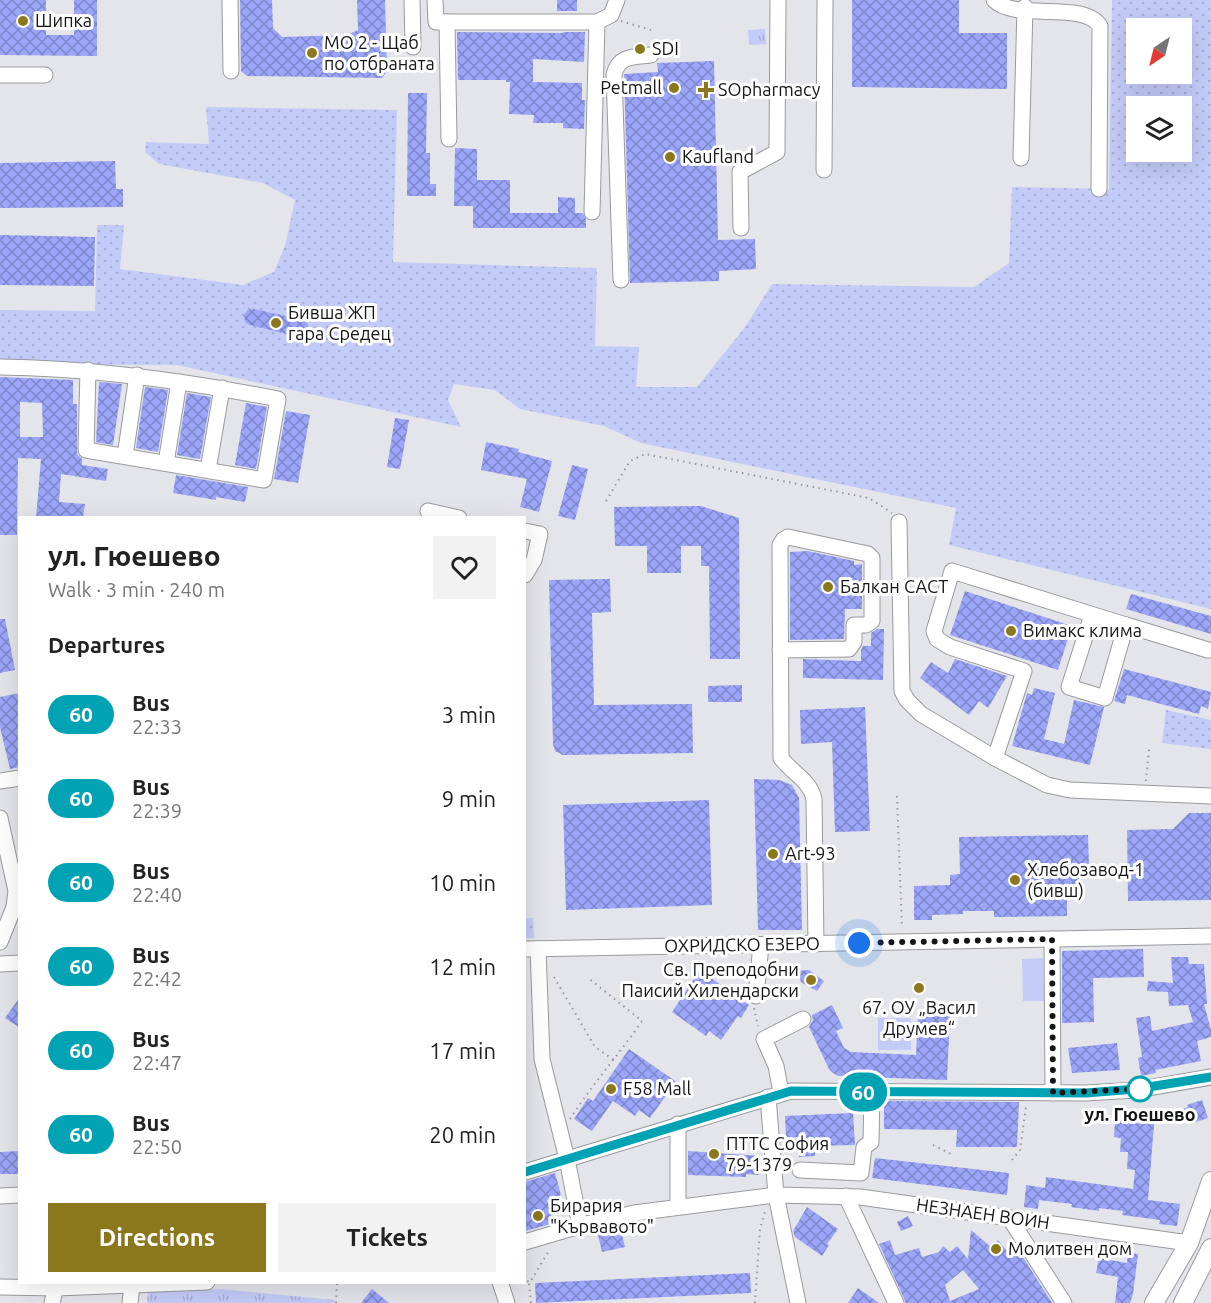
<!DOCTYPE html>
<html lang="en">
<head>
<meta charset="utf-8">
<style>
  body { margin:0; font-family:Ubuntu,sans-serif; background:#f2f2f2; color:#222; height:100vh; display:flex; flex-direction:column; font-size:22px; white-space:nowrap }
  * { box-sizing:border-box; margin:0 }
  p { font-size:20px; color:#767676 }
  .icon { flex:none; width:33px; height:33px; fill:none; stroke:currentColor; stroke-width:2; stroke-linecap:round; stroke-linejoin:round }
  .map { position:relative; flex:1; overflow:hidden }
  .panel { position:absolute; left:18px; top:516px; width:508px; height:768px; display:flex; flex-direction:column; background:#fff; border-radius:0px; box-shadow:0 6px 24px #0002 }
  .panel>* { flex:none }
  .badge { padding:0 12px; border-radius:20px; font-size:21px; line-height:39px }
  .needle { width:39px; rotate:215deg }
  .tools { position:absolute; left:1126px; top:18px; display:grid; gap:12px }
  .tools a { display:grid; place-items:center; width:66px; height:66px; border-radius:0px; background:#fff; box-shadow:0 6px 24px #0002; font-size:30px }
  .you { position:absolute; width:30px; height:30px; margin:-15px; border:4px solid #fff; border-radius:50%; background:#1a73e8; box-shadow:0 0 0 9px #1a73e833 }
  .map>.badge { position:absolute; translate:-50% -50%; box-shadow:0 0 0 3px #fff }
  h2 { padding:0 30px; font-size:22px; line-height:54px }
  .round { display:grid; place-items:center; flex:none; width:63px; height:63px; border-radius:0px; background:#f2f2f2 }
  .head { display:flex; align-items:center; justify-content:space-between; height:102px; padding:0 30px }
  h1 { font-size:28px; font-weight:600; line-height:45px }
  .action { display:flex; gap:12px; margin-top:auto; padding:12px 30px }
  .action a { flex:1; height:69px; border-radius:0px; background:#8b781d; color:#fff; font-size:24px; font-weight:600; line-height:69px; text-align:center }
  .action a+a { background:#f2f2f2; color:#222 }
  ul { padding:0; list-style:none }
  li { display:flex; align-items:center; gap:18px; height:84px; padding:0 30px }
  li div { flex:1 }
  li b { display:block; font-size:22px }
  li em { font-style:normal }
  li .badge { min-width:66px; font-weight:700; text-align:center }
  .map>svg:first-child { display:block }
  .grass { fill:url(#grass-dots); fill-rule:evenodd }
  .park { fill:url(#park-tufts) }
  .garden { fill:#c3cbf8 }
  .building { fill:url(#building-cross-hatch); fill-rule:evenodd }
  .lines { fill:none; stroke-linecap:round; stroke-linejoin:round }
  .minor-casing { stroke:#999a9e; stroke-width:17 }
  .major-casing { stroke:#999a9e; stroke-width:20 }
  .path { stroke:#96979a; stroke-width:2; stroke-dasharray:1.5 4.5; stroke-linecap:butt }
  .minor { stroke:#fff; stroke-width:15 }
  .major { stroke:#fff; stroke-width:18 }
  .line-casing { stroke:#fff; stroke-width:14 }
  .line { stroke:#00a3b4; stroke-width:9 }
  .walk { stroke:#141516; stroke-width:6; stroke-dasharray:0 10.8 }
  .poi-dot { fill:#8b781d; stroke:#fff; stroke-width:2 }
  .stop-dot { fill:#fff; stroke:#00a3b4; stroke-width:3 }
  .labels { text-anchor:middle; stroke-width:6; stroke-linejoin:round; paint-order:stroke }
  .poi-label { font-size:18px; fill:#141516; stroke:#fff; text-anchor:start }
  .street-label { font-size:18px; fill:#141516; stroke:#fff }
  .stop-label { font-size:18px; font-weight:bold; fill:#141516; stroke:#fff }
</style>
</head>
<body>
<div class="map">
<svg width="1211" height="1303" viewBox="0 0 1211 1303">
  <defs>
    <pattern id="grass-dots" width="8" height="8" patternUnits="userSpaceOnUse" patternTransform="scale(1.5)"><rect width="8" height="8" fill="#c3cbf8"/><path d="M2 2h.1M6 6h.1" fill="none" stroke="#a7add4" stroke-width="1.8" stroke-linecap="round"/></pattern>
    <pattern id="park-tufts" width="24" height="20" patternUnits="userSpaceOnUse" patternTransform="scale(1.5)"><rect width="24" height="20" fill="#c3cbf8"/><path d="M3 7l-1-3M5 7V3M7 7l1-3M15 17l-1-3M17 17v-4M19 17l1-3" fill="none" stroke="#a7add4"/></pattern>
    <pattern id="building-cross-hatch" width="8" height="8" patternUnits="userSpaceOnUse" patternTransform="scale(1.5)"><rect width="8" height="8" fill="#9ba6fa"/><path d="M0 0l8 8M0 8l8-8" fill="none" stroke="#7d86c9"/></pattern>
  </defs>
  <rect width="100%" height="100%" fill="#e4e5ea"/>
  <g class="grass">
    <path d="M1112 0H1211V609L949 545 956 508 641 443 604 426 520 409 495 390 454 384 448 400 461 427 177 365 0 364V310L95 311 97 225H124L120 269 243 285 274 272 285 246 295 200 263 183 159 164 145 152 146 142 209 144 206 107 397 110 393 262 597 268 595 346 639 347 636 387H697L745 327 772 284 974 287 1009 263 1012 187 1109 189ZM1137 28H1182V74H1137ZM1137 106H1182V152H1137Z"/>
    <polygon points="1166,710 1211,720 1211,749 1162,743"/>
    <polygon points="525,918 533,918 534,938 525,938"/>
  </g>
  <g class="park">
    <polygon points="765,29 766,44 749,45 748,30"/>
    <polygon points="219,1289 335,1300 334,1303 147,1303 148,1292"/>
  </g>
  <g class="garden">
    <polygon points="1043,958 1044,1001 1023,1001 1022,959"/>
    <rect x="878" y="1018" width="33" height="32"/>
  </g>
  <g class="building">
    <polygon points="0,0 46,0 46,35 74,35 74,0 97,0 97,56 0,55"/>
    <polygon points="240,0 272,0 273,28 282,37 347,35 358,30 357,0 385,0 387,71 382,78 247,76 241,71"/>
    <rect x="557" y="0" width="20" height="11"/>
    <polygon points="852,0 959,0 959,33 1007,33 1007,89 852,87"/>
    <polygon points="457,32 563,33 563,32 585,32 584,62 533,59 533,82 582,83 582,100 585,100 584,129 563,128 563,123 533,123 534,115 509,114 510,82 506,82 506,80 458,80"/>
    <polygon points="714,61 718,240 755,239 756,269 719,271 719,281 630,283 624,74 658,72 657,63"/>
    <polygon points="408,93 427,93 426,153 430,153 430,184 436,184 436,196 407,196"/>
    <polygon points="455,148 477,149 477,180 510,180 510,213 558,213 558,197 575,198 575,213 583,213 586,219 586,228 473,228 473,206 454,206"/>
    <polygon points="115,161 116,189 123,189 123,207 0,208 0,163"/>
    <polygon points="0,235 95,237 94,286 0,285"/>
    <polygon points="254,309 303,320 308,324 309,330 305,336 299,337 250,325 245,322 244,315 248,310"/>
    <path d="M0 377 73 380V404H77V454L82 459V465L108 469 106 481 61 474 59 502 85 504 83 518H36L41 459 18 458 17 535H0ZM20 402 42 403 43 437H20Z"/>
    <polygon points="99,382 122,384 113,445 96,442"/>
    <polygon points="145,387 168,390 158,452 136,448"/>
    <polygon points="187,393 211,397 200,459 177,455"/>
    <polygon points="246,403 267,407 256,469 235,465"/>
    <polygon points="286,411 310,415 298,483 274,479"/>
    <polygon points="395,418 409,420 400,469 387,467"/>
    <polygon points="486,442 519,449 518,452 552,461 539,512 520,507 527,479 481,470"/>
    <polygon points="572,465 588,469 575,520 558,516"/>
    <polygon points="176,475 248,487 245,502 216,497 216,500 173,493"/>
    <polygon points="701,506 739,518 740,659 710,659 709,566 701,566 701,546 681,546 681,573 647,573 647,546 615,546 614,507"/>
    <polygon points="808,551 854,561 854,565 862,564 862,609 845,609 844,639 790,640 790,552"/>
    <polygon points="610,579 611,612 592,613 594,705 692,704 693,753 563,755 555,751 553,744 549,580"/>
    <polygon points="965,591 1072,626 1058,670 950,635"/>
    <polygon points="1131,594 1211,616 1211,634 1126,609"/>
    <polygon points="0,619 5,619 15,670 0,673"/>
    <polygon points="877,629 884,629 883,680 803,678 803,659 861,661 861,650 863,646 871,646 871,633"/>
    <polygon points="955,659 1007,676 988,708 979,701 969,715 920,678 931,662 948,673"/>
    <polygon points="1124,669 1211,692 1208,709 1201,706 1199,714 1127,695 1125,704 1114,701"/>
    <polygon points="742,685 742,702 708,702 708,686"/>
    <polygon points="1034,688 1055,693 1044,739 1064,744 1074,700 1104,707 1090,765 1012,746 1027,693 1032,695"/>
    <polygon points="20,693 20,767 10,769 0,727 0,697"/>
    <polygon points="865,707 870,831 835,832 832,742 801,744 800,710"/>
    <polygon points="754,779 779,780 792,785 799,798 802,930 758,930"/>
    <polygon points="709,800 712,905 566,910 563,805"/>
    <polygon points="1189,813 1211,813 1211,900 1128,901 1127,830 1173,829"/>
    <polygon points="1088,835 1089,866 1079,867 1079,894 1067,894 1067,916 994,917 994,911 963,911 963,914 932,915 932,920 914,920 914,886 950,885 950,875 960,874 959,837"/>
    <polygon points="1143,949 1144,977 1093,978 1094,1022 1062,1023 1062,951"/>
    <polygon points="1171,957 1188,957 1189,964 1204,964 1207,1004 1204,1004 1211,1030 1211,1037 1197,1041 1201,1061 1155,1070 1156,1073 1141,1076 1138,1058 1142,1057 1136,1018 1150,1016 1152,1031 1193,1022 1188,1005 1169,1006 1168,992 1147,991 1148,981 1173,983"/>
    <polygon points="700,970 749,1005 741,1018 738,1016 721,1040 709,1031 706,1036 672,1012"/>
    <polygon points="809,970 824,981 817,991 801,982 798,971"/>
    <polygon points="20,997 20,1028 5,1018"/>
    <polygon points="832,1005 843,1028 836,1031 844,1048 851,1052 916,1055 918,1015 950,1016 947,1080 838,1076 833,1073 829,1069 809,1027 813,1020 812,1015"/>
    <polygon points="1117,1043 1120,1070 1072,1073 1068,1048"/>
    <polygon points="629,1049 678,1083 669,1096 667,1094 650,1118 639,1110 635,1116 613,1101 592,1131 574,1119 588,1098 593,1101"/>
    <polygon points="1202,1100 1208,1118 1193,1123 1192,1120 1187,1122 1183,1109 1188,1107 1187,1105"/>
    <polygon points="884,1101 1019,1102 1017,1147 956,1147 957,1130 884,1129"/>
    <polygon points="853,1113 855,1145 815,1146 815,1156 799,1157 798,1137 786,1138 785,1116"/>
    <polygon points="1115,1121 1154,1124 1148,1200 1180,1204 1177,1226 1159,1224 1160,1220 1122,1215 1123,1211 1099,1208 1099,1211 1071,1207 1072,1204 1039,1200 1038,1209 1024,1207 1026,1185 1045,1188 1046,1177 1133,1189 1135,1170 1127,1169 1128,1152 1120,1152 1121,1138 1114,1137"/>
    <polygon points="20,1151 20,1174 0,1174 0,1152"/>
    <polygon points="688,1151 760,1156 759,1175 746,1174 746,1177 688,1175"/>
    <polygon points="875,1158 1009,1173 1007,1195 872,1178"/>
    <polygon points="555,1173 561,1195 547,1200 554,1223 525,1231 525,1182"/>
    <polygon points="807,1207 838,1229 827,1244 829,1245 822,1256 795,1237 793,1231"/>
    <polygon points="908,1216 913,1226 901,1231 897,1222"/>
    <polygon points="620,1226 625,1247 602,1252 597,1231"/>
    <path d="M971 1230 991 1247 998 1240 1007 1251 1016 1246 1052 1303H906L879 1244 890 1240 895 1255 919 1248 922 1257 939 1252 943 1246 950 1252 957 1246 968 1259ZM963 1270 979 1289 950 1301 945 1285Z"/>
    <polygon points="1128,1253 1138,1254 1133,1294 1130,1303 1115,1303 1118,1277 1096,1273 1099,1258 1127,1263"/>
    <polygon points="750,1273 751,1293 536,1303 535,1283"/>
    <polygon points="858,1288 879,1303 848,1303"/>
    <polygon points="372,1289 389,1303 361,1303"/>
  </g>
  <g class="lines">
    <g class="minor-casing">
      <g id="minor">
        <polyline points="230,0 231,71"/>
        <polyline points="412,0 413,47"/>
        <polyline points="435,0 436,22 597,22 611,15 617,0"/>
        <path d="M994 0C1016 22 1084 0 1100 26L1099 189"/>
        <polyline points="447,22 449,139"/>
        <polyline points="0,75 45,75"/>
        <polyline points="1021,158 1025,7"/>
        <polyline points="824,170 825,0"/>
        <polyline points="592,212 597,22"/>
        <polyline points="741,228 740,172 777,152 778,0"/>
        <path d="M621 280 614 75C618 55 634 57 651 55"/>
        <path d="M0 367C94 368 186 381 278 399L264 480 86 450 88 370"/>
        <polyline points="125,456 137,375"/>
        <polyline points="166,463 179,382"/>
        <polyline points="208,470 222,388"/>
        <polyline points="428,511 459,518"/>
        <polyline points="899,522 902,691 907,700 921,714 995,758 1047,785 1070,790 1211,796"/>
        <polyline points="525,531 540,534 534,560 525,575"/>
        <polyline points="1092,615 1069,687 1105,698 1126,625 1208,650"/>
        <path d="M780 650 849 649 854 642V625H866L872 621V558L868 554 788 537 783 540 780 545 781 758C792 773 810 780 814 799L816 944"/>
        <polyline points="995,758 1024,671 950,647 937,639 934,631 952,571 1126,625"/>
        <polyline points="0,781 20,778"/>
        <polyline points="0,818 16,891 14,907 0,942"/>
        <polyline points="1052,939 1053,1093"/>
        <polyline points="525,949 1211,936"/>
        <polyline points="538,949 542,1059 567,1159 580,1226"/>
        <polyline points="0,964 20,963"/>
        <polyline points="756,996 761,945"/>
        <polyline points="781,1093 776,1066 764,1039 803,1019"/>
        <polyline points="768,1097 776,1195 798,1303"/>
        <polyline points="678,1124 678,1206"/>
        <polyline points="800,1170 861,1173 864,1147 871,1142 872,1092"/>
        <polyline points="525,1172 791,1091 1086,1093 1136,1090 1211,1077"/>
        <polyline points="0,1196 20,1195"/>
        <polyline points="846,1196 896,1303"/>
        <polyline points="1010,1219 1064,1303"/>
        <polyline points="525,1242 586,1224 634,1213 776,1195 860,1197 1189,1243"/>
        <polyline points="500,1282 507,1303"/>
        <polyline points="0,1287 56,1288 207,1282"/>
        <polyline points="52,1303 57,1282"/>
        <polyline points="130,1303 132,1285"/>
      </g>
    </g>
    <g class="major-casing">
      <g id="major">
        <polyline points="1154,1303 1189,1243 1211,1181"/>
        <polyline points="1183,1303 1211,1248"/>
      </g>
    </g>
    <g class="path">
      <polyline points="621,21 651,30"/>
      <polyline points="606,501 630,461 645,454 869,498 892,513"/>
      <polyline points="1146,781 1149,749"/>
      <polyline points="897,796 902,928"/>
      <polyline points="554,977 595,1047 614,1060"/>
      <polyline points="754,1008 758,1026"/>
      <path d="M570 1119C592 1085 619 1054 642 1021L587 977"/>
      <polyline points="933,1145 953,1155"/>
      <polyline points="1012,1160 1020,1150 1026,1107"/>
      <polyline points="525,1275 529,1284"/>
      <polyline points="336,1303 337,1282"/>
      <polyline points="531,1303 529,1284 550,1249"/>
      <polyline points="755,1303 760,1229 765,1212"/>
    </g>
    <use href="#minor" class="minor"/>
    <use href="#major" class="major"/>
  </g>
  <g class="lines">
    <g class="line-casing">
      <polyline id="line" points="525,1172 791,1091 1086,1093 1136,1089 1211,1077"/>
    </g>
    <use href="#line" class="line"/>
    <polyline class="walk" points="859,943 1052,939 1053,1093 1140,1089"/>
  </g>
  <g class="poi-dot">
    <circle cx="23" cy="21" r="6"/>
    <circle cx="640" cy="49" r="6"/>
    <circle cx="312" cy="53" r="6"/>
    <circle cx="674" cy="88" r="6"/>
    <path d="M703 81h6v6h6v6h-6v6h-6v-6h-6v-6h6z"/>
    <circle cx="670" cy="157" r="6"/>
    <circle cx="276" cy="323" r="6"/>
    <circle cx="828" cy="587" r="6"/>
    <circle cx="1011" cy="631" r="6"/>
    <circle cx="773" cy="854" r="6"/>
    <circle cx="1015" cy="880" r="6"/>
    <circle cx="811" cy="980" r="6"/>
    <circle cx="919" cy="988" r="6"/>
    <circle cx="611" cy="1089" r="6"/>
    <circle cx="714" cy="1154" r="6"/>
    <circle cx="538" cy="1216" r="6"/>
    <circle cx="996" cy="1249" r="6"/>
  </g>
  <circle class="stop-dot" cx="1140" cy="1089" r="12"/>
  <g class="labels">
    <g class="poi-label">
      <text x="35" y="27">Шипка</text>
      <text x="324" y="49">МО 2 - Щаб<tspan x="324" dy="21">по отбраната</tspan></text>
      <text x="652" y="55">SDI</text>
      <text x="662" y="94" text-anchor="end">Petmall</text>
      <text x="718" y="96">SOpharmacy</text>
      <text x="682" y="163">Kaufland</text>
      <text x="288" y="319">Бивша ЖП<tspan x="288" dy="21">гара Средец</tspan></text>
      <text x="840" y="593">Балкан САСТ</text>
      <text x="1023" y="637">Вимакс клима</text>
      <text x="785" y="860">Art-93</text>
      <text x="1027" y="876">Хлебозавод-1<tspan x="1027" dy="21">(бивш)</tspan></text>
      <text x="799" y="976" text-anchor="end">Св. Преподобни<tspan x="799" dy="21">Паисий Хилендарски</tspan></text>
      <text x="919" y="1014" text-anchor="middle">67. ОУ „Васил<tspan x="919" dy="21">Друмев“</tspan></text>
      <text x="623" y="1095">F58 Mall</text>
      <text x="726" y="1150">ПТТС София<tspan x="726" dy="21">79-1379</tspan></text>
      <text x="550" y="1212">Бирария<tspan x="550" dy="21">"Кървавото"</tspan></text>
      <text x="1008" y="1255">Молитвен дом</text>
    </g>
    <g class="street-label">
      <text transform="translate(742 945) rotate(-1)" y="6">ОХРИДСКО ЕЗЕРО</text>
      <text transform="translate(983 1214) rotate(8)" y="6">НЕЗНАЕН ВОИН</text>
    </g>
    <g class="stop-label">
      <text x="1140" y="1121">ул. Гюешево</text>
    </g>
  </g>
</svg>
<div class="tools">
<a><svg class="needle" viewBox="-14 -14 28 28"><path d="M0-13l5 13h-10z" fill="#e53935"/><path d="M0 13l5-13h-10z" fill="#767676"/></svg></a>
<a><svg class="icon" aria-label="layers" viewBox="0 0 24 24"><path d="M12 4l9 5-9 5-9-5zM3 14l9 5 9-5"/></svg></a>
</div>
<div class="you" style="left:859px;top:943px"></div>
<b class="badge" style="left:863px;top:1092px;background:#00a3b4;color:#fff">60</b>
<section class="panel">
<div class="head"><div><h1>ул. Гюешево</h1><p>Walk · 3 min · 240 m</p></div><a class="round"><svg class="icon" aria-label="heart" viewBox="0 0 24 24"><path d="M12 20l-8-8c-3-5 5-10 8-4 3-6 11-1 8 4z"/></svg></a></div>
<h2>Departures</h2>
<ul>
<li><span class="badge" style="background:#00a3b4;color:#fff">60</span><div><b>Bus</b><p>22:33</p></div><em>3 min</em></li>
<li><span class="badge" style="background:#00a3b4;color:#fff">60</span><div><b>Bus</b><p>22:39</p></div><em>9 min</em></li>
<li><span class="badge" style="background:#00a3b4;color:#fff">60</span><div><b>Bus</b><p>22:40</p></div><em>10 min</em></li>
<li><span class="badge" style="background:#00a3b4;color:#fff">60</span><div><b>Bus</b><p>22:42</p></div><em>12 min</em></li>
<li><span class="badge" style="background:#00a3b4;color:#fff">60</span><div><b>Bus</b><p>22:47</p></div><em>17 min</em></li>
<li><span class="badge" style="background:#00a3b4;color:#fff">60</span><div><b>Bus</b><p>22:50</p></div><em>20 min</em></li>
</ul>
<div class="action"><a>Directions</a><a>Tickets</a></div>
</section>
</div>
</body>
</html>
